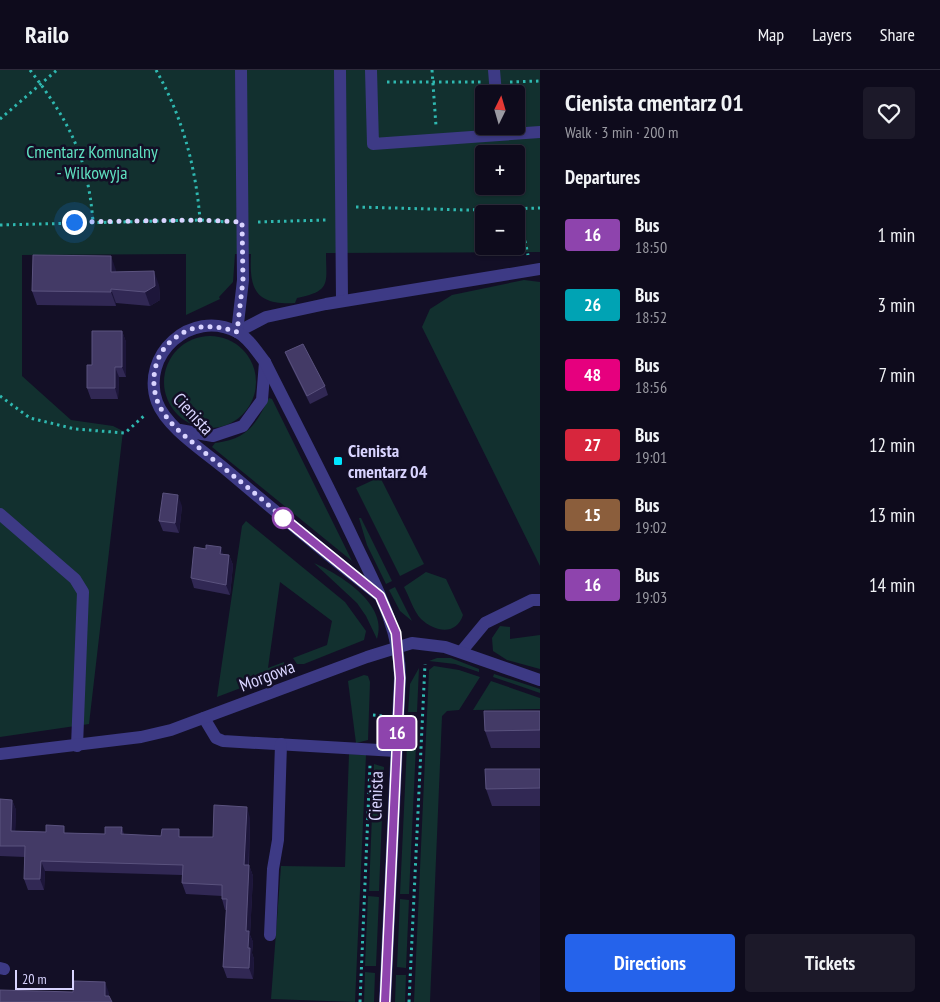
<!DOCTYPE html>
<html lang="en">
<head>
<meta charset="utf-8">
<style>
  body { margin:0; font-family:"PT Sans Narrow",sans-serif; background:#1c1929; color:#f1f3f6; height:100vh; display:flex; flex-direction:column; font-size:19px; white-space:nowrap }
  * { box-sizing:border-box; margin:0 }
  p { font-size:16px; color:#9b9ba3 }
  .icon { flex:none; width:28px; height:28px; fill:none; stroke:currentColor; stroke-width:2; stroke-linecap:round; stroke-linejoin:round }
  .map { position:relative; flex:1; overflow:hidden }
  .panel { display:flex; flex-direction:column; background:#0e0b1c; width:400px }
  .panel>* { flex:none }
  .badge { padding:0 10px; border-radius:4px; font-size:18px; line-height:32px }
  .needle { width:32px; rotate:5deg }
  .buttons { position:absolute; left:475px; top:15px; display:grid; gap:10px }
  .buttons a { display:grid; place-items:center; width:50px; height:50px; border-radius:5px; background:#0e0b1c; box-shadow:0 1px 4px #0004,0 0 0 1px #2e2b3b; font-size:25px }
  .scale { position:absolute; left:15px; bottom:12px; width:59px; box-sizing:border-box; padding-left:5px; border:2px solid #d9d4ff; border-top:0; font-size:14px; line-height:18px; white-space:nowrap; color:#d9d4ff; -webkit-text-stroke:4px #130f26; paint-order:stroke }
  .you { position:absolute; width:25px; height:25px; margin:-12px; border:4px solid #fff; border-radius:50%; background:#1a73e8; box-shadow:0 0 0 8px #1a73e833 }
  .map>.badge { position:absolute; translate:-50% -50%; box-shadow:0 0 0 2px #fff }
  h2 { padding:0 25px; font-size:19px; line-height:45px }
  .round { display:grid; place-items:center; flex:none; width:52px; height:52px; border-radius:5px; background:#1c1929 }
  .head { display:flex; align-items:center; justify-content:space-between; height:85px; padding:0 25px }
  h1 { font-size:24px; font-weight:700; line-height:38px }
  .primary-button { display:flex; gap:10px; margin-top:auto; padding:10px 25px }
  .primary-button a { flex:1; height:58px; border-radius:5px; background:#2563eb; color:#fff; font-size:20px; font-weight:700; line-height:58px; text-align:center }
  .primary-button a+a { background:#1c1929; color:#f1f3f6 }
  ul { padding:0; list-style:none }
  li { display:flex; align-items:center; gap:15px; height:70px; padding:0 25px }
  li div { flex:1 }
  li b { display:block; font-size:19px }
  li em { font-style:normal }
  li .badge { min-width:55px; font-weight:700; text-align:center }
  header { display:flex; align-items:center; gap:30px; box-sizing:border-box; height:70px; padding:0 25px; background:#0e0b1c; border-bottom:1px solid #2e2b3b }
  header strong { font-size:24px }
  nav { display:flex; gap:28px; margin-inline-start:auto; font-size:18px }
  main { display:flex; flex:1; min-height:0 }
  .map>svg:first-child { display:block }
  .green { fill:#12302f; fill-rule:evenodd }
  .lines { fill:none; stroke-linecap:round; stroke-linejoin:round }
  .path { stroke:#2fb8b0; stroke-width:3; stroke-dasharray:2.5 4; stroke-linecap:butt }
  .minor { stroke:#3d3a85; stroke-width:12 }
  .wall { fill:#312854 }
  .shaded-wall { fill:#1d163a }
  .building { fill:#433a66; stroke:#5a527e }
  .line-casing { stroke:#fff; stroke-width:11 }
  .line { stroke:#8e44ad; stroke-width:8 }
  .walk { stroke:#d9d4ff; stroke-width:5; stroke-dasharray:0 9 }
  .poi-dot { fill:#00e5ff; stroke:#130f26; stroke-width:2 }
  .stop-dot { fill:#fff; stroke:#8e44ad; stroke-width:2.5 }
  .labels { text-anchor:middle; stroke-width:5; stroke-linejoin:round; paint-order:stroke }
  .park-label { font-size:18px; fill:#5fe0c0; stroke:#130f26 }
  .street-label { font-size:18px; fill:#d9d4ff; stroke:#130f26 }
  .poi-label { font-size:18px; font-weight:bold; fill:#d9d4ff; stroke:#130f26; text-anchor:start }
</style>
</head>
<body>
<header>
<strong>Railo</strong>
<nav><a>Map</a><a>Layers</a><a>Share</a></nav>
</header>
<main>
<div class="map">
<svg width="540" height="932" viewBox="0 0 540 932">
  <rect width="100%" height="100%" fill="#130f26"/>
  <g class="green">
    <path d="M0 0H540V182L326 183C326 213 332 221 297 228L295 233C256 235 249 220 251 184H235L233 212 219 227 220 229 186 245V184L22 185V306L71 350 113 356 123 361 89 654 0 667ZM484 24H516V56H484ZM484 84H516V116H484ZM484 144H516V176H484Z"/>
    <polygon points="524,210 540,212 540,496 422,257 430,239 452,225"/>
    <circle cx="210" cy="312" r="46"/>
    <path d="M269 328 272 329 352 491 212 377 215 373C247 369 255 356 269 328Z"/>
    <polygon points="380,407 424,494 400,506 356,418"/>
    <polygon points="359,448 361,448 392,511 386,514 367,475"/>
    <polygon points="246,451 345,532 366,561 364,570 304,594 297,594 293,588 327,575 332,551 280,512 268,598 284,592 285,600 256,611 254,604 245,610 246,616 217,627 242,456"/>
    <path d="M314 493C341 505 389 535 377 569L366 546 357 533Z"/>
    <path d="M426 502 446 509 463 545C456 566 435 562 421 549 414 542 409 526 404 517Z"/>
    <polygon points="395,517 412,551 400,541 389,520"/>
    <polygon points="500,556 510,557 510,569 540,565 540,599 507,590 493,581 492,568"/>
    <polygon points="437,588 451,588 479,599 479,602 455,594 429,591"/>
    <polygon points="434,596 459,600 480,607 459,640 447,641 442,646 430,932 414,932 429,600"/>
    <polygon points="419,598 417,642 408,642 410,614"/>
    <polygon points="494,604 540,619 540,623 493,607"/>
    <polygon points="364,605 368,606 370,612 368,670 356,673 348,611"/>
    <polygon points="491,611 540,628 540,639 473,640"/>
    <polygon points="408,654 417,654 409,824 400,824"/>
    <polygon points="349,684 366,685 355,932 271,929 281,796 345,797"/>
    <polygon points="374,694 384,697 379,821 369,821"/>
    <polygon points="368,826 379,827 376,896 365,896"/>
    <polygon points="400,829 409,830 406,898 397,897"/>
    <polygon points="365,902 375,903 374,932 364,932"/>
    <polygon points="396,905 406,905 405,932 395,932"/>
  </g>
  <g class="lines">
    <g class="path">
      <path d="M30 0C69 51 88 87 93 152"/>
      <path d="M156 0C182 46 196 97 200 150"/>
      <polyline points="432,0 436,56"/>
      <polyline points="387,12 481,12"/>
      <polyline points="510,12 540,11"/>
      <polyline points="0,49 57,0"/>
      <polyline points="356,137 467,140 540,138"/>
      <polyline points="518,139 528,185"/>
      <polyline points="258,152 327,150"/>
      <polyline points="0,155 200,150 227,152"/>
      <polyline points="0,326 30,348 75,359 125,363 146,344"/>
      <polyline points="373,645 383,646"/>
      <polyline points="360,932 370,695"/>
      <polyline points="409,932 425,594"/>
    </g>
    <g class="minor">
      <polyline points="340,0 342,231"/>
      <polyline points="371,0 373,74 540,62"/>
      <polyline points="494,0 496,24"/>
      <polyline points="237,262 266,247 326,234 540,199"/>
      <polyline points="237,262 243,210 241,0"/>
      <polyline points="180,360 213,366 243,356 262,330 265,292"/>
      <polyline points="0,444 75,509 83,522 77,676"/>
      <path d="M380 526C327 485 276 442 224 398 205 382 166 357 157 332 140 285 191 238 237 262 249 268 257 282 265 292 294 350 324 407 352 466 373 511 400 556 400 608L385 932"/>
      <polyline points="461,582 485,553 532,530 540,530"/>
      <polyline points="204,648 216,668 223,671 396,681"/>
      <polyline points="0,684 141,667 171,660 367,587 412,573 445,577 540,610"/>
      <polyline points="270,865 273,799 278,770 281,674"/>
      <polyline points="0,898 4,899"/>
    </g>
  </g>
  <g class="wall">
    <polygon points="116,200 116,202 159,215 160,230 150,236 116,233 116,236 37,235 32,221"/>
    <polygon points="122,261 126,272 126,307 119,307 118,329 91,329 87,318 92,295"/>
    <polygon points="285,282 325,316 328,325 310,334 288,290"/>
    <polygon points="182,436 179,463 163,461 159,451"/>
    <polygon points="223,484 229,485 233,495 230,525 194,518 191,508"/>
    <polygon points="540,641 540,678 491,678 485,661"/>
    <polygon points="540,699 540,736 492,736 486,719"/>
    <polygon points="0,729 12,730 16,740 15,761 105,764 122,757 124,765 213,767 250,748 249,795 253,806 250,865 253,872 252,883 254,889 253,909 227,908 223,897 226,840 225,840 222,829 222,826 186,824 182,813 182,805 45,801 44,820 28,820 24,809 25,787 0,786"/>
  </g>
  <g class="shaded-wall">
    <polygon points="111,186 116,200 116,216 111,202"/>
    <polygon points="154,201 159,215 160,230 150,236 145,222"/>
    <polygon points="111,219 116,233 116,236 111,222"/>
    <polygon points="122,261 126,272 126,307 122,297"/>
    <polygon points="115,297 119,307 118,329 115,318"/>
    <polygon points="178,425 182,436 179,463 175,453"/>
    <polygon points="221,477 224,487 220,484"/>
    <polygon points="229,485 233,495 230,525 226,515"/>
    <polygon points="12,730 16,740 15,772 11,761"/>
    <polygon points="247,737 250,748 248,806 244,795"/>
    <polygon points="41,791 45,801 44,820 40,809"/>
    <polygon points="249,795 253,806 250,865 253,872 252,883 254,889 253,909 249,898 246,861"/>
    <polygon points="105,912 109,923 109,932 105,926"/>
  </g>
  <g class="building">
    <polygon points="33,185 111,186 111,202 154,201 155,216 145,222 111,219 111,222 32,221"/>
    <polygon points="92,261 122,261 122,297 115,297 115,318 87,318 87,295 92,295"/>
    <polygon points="303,274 325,316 307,326 285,282"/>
    <polygon points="163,423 178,425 175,453 159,451"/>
    <polygon points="206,475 221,477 220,484 229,485 226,515 191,508 194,477 206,479"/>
    <polygon points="484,641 540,641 540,660 485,661"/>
    <polygon points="485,699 540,699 540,718 486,719"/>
    <polygon points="0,729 12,730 11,761 46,762 46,755 64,756 64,763 105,764 105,757 122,757 121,764 161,766 162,759 179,759 179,767 213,767 214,735 247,737 244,795 249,795 246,861 249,861 248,878 250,878 249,898 223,897 227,829 222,829 222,815 182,813 183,795 41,791 40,809 24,809 25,776 0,776"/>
    <polygon points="74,911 105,912 105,926 109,926 112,932 0,932 0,920 73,922"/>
  </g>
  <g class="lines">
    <g class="line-casing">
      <polyline id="line" points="280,445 380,526 396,563 400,608 385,932"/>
    </g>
    <use href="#line" class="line"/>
    <path class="walk" d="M74 152 200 150 242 152 243 210 237 262C212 254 191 253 170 272 151 289 149 322 163 342 173 358 190 370 204 382 231 404 258 425 283 448"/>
  </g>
  <rect class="poi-dot" x="333" y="386" width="10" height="10" rx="2.5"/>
  <circle class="stop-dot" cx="283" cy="448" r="10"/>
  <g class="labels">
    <g class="park-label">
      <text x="92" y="88">Cmentarz Komunalny<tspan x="92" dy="21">- Wilkowyja</tspan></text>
    </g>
    <g class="street-label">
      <text transform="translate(193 344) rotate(47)" y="6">Cienista</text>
      <text transform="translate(267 606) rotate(-21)" y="6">Morgowa</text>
      <text transform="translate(376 726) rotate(-88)" y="6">Cienista</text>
    </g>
    <g class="poi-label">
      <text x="348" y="387">Cienista<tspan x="348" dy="21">cmentarz 04</tspan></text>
    </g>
  </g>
</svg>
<div class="buttons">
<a><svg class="needle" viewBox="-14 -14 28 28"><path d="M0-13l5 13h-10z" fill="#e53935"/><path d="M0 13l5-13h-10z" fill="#9b9ba3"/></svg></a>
<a>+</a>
<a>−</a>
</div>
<div class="scale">20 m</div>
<div class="you" style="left:74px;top:152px"></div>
<b class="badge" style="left:397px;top:663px;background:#8e44ad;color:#fff">16</b>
</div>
<section class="panel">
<div class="head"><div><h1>Cienista cmentarz 01</h1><p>Walk · 3 min · 200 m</p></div><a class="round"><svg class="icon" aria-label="heart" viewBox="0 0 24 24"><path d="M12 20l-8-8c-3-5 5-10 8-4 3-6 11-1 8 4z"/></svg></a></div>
<h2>Departures</h2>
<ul>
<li><span class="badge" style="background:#8e44ad;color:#fff">16</span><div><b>Bus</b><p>18:50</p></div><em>1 min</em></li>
<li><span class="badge" style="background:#00a3b4;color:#fff">26</span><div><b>Bus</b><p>18:52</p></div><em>3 min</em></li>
<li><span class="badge" style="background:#e6007e;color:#fff">48</span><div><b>Bus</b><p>18:56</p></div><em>7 min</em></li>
<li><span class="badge" style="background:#d7263d;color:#fff">27</span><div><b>Bus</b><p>19:01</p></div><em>12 min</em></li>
<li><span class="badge" style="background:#8b5e3c;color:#fff">15</span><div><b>Bus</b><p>19:02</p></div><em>13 min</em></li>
<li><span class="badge" style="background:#8e44ad;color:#fff">16</span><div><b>Bus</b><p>19:03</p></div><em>14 min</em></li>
</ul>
<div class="primary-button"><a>Directions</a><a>Tickets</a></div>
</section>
</main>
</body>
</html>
